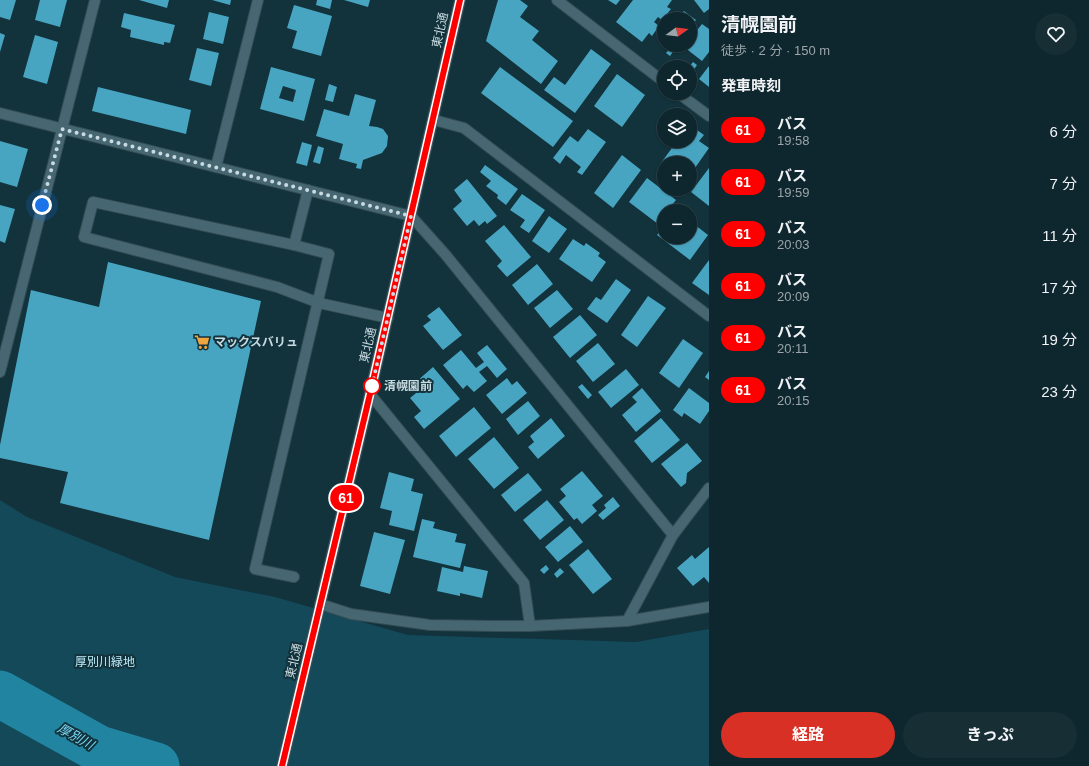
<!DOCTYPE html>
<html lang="ja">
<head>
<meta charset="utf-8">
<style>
  body { margin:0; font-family:Helvetica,"Noto Sans JP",sans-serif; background:#172e35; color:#f1f3f6; height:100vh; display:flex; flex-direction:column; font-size:15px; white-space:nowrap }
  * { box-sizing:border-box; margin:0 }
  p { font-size:13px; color:#9ba5aa }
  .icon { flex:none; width:22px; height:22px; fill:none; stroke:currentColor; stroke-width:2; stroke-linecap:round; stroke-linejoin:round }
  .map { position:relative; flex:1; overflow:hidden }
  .details { display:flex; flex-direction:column; background:#0e262d; width:380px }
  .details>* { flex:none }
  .badge { padding:0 8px; border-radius:13px; font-size:14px; line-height:26px }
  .needle { width:26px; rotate:75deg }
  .controls { position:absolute; left:657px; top:12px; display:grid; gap:8px }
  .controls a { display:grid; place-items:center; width:40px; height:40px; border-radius:50%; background:#0e262d; box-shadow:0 1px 3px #0004,0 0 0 1px #2e4349; font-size:20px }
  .you { position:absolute; width:20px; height:20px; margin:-10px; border:3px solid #fff; border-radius:50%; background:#1a73e8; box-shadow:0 0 0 6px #1a73e833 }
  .map>.badge { position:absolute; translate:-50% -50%; box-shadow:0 0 0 2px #fff }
  h2 { padding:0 12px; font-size:15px; line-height:36px }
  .round { display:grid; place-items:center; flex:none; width:42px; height:42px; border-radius:21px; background:#172e35 }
  .headline { display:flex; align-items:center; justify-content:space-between; height:68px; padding:0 12px }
  h1 { font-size:19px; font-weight:700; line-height:30px }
  .cta { display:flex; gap:8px; margin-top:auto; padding:8px 12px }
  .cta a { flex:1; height:46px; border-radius:24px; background:#d93025; color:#fff; font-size:16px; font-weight:700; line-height:46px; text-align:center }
  .cta a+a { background:#172e35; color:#f1f3f6 }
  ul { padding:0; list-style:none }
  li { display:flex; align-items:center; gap:12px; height:52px; padding:0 12px }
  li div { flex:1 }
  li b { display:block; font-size:15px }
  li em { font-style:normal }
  li .badge { min-width:44px; font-weight:700; text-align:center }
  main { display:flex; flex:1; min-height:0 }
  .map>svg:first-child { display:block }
  .green { fill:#134959 }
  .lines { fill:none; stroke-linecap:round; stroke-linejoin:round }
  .river { stroke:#2185a1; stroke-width:47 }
  .building { fill:#48a5c1; fill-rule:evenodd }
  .service-casing { stroke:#344c54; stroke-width:12 }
  .minor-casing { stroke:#344c54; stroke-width:12 }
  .tertiary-casing { stroke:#344c54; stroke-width:12 }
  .service { stroke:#466772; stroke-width:10 }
  .minor { stroke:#466772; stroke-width:10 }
  .tertiary { stroke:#466772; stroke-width:10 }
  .line-casing { stroke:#fff; stroke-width:9 }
  .line { stroke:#f00; stroke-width:6 }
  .walk { stroke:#c9dbe1; stroke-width:4; stroke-dasharray:0 7.2 }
  .stop-dot { fill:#fff; stroke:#f00; stroke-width:2 }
  .labels { text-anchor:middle; stroke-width:4; stroke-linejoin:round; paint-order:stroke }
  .street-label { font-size:12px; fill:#c9dbe1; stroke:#12323c }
  .poi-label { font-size:12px; font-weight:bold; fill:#c9dbe1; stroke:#12323c; text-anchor:start }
  .stop-label { font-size:12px; font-weight:bold; fill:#c9dbe1; stroke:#12323c; text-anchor:start }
  .park-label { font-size:12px; fill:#beebfa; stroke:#12323c }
  .water-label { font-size:13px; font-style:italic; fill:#7cdcfb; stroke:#12323c }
</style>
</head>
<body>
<main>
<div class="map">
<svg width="709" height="766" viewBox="0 0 709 766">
  <rect width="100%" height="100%" fill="#12323c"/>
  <polygon class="green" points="0,500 27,517 175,577 275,597 408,635 636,642 709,629 709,766 0,766"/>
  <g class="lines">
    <polyline class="river" points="0,694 99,749 156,766"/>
  </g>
  <g class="building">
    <polygon points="0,0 16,0 10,20 0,17"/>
    <polygon points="40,0 67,0 60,27 35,20"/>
    <polygon points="139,0 169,0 167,8"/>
    <polygon points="212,0 231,0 230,5"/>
    <polygon points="317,0 332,0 330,9 316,5"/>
    <polygon points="344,0 370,0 368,7"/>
    <polygon points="498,0 520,0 528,6 520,17 539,31 532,40 558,61 541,84 486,41"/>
    <polygon points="608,0 620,0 616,5"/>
    <polygon points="633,0 672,0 667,7 671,9 662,20 658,17 654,22 659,26 652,36 649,33 642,42 616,22"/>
    <polygon points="694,0 709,0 709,9 704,13"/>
    <polygon points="294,5 332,16 321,56 292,48 297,31 287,28"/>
    <polygon points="684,11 696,20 690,28 690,19 678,19"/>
    <polygon points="209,12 229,17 223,44 203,39"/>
    <polygon points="124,13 175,25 170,43 164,42 164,45 130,37 131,30 121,27"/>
    <polygon points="702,24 709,29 709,52 702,61 684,47 686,45 690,45 690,39"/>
    <polygon points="0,33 5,35 0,52"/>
    <polygon points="35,35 58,42 47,84 23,77"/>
    <polygon points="672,46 675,49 670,56 666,53"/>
    <polygon points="197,48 219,53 211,86 189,80"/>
    <polygon points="591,49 611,64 575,113 544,90 554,77 565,85"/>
    <polygon points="693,62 697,65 692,72 690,70 690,67 689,67"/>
    <polygon points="709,66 709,87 699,79"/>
    <path d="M271 67 315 79 304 121 260 109ZM283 86 296 90 293 102 279 98Z"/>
    <polygon points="500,67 573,121 553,147 481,93"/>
    <polygon points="617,74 645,95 622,127 594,106"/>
    <polygon points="329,84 337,87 333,102 325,100"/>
    <polygon points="98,87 191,110 186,134 92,111"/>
    <polygon points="355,94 376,100 369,126 377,127 383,129 388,136 387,146 382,153 363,160 361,169 356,168 357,164 339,159 343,144 316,136 324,109 349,116"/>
    <polygon points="690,125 704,135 699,141 709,148 690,175 690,163 664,163 664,165 661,163 677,141 690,141"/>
    <polygon points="588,129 606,142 582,175 577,172 581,167 566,155 560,164 553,158 570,136 578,142"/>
    <polygon points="0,141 28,149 17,187 0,182"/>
    <polygon points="302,142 312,145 307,166 296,163"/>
    <polygon points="318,146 324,148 320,164 313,162"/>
    <polygon points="622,155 641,170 613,208 594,193"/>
    <polygon points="485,165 518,189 506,205 497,198 498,195 486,186 491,181 480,172"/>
    <polygon points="709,168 709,206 691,192"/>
    <polygon points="647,178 676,200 667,211 664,211 664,215 658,224 629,202"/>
    <polygon points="467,179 497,216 487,224 485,221 479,226 474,220 467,226 453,209 462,201 454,190"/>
    <polygon points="522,194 545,210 529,233 520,227 525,220 510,210"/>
    <polygon points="0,205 15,209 5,243 0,241"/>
    <polygon points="549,216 567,229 549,253 532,241"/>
    <polygon points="690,221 708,235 690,260 657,235 664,226 664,237 690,237"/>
    <polygon points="504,225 531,257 507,277 497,266 502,261 485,241"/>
    <polygon points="573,239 584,246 586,243 600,253 598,256 606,262 592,282 559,259"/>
    <polygon points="709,260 709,295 692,283"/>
    <polygon points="108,262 261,301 209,540 60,503 68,472 0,458 0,445 31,290 99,307"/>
    <polygon points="537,264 553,284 528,305 512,285"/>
    <polygon points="616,279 631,290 607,323 587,309 596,297 601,300"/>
    <polygon points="557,290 573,309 550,328 534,308"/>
    <polygon points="648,296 666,308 637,347 621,335"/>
    <polygon points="439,307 462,335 443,350 423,326 431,320 427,316"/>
    <polygon points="580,315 597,335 570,358 553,337"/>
    <polygon points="683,339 703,353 679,388 659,373"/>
    <polygon points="598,343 615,364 593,382 576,361"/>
    <polygon points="487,345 507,369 497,378 487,366 479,372 487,381 474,392 467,385 463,389 443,365 461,350 476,368 484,362 477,353"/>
    <polygon points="433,367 460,399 424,429 414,417 421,411 410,398 421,389 416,382"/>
    <polygon points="626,369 639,385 611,408 598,392"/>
    <polygon points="709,371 709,380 705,377"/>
    <polygon points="507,378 512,385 517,381 527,393 502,414 486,395"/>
    <polygon points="582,384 592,395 588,399 578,387"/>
    <polygon points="642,388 661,411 636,432 622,415 637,402 632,397"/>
    <polygon points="689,388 709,403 709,411 700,424 684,413 682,417 673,410"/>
    <polygon points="528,401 540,416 518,435 506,419"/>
    <polygon points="474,407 491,428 456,457 439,436"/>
    <polygon points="551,418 565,436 538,459 528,447 534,442 530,436"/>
    <polygon points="661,418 680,440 652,463 634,441"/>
    <polygon points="494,437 519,468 494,489 468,459"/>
    <polygon points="687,443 702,461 687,473 686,483 681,487 661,464"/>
    <polygon points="582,471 603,496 592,505 597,511 582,524 577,518 574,520 559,502 566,496 560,489"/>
    <polygon points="389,472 414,479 411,491 423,494 414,531 389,525 392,511 380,508"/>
    <polygon points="528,473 542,490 515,512 501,495"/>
    <polygon points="613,497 620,506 603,520 598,515 606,508 604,505"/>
    <polygon points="547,500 564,520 540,540 523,520"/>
    <polygon points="422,519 435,522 433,528 457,534 455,542 466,544 460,568 413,557"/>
    <polygon points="570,526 583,542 558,562 545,547"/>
    <polygon points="374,532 405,540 390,594 360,586"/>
    <polygon points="709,547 709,583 704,577 693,586 677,568 692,555 695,559"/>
    <polygon points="588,549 612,579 593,594 569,565"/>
    <polygon points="546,565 549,569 544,574 540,570"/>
    <polygon points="464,566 488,571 482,598 460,593 460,596 437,591 442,567 463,572"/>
    <polygon points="560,568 564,572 557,578 554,574"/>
  </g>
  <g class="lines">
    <g class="service-casing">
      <g id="service">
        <polyline points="294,245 308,190"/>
        <polyline points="294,577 255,569 329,254 294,245 93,202 84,237 277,287 319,303 388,318"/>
      </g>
    </g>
    <g class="minor-casing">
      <g id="minor">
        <polyline points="557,0 664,82"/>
        <polyline points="678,93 709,116"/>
        <polyline points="0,113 411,216 445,254 673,535"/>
        <polyline points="434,120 464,128 709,316"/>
        <polyline points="216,167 258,0"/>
        <polyline points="0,372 95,0"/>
        <polyline points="370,394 524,583 530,626"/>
        <polyline points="320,604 351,614 430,625 494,626 530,626 627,621 709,607"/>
        <polyline points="627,621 673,535 709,488"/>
      </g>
    </g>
    <g class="tertiary-casing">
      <polyline id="tertiary" points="282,766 370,394 460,0"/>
    </g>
    <use href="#service" class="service"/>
    <use href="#minor" class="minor"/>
    <use href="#tertiary" class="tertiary"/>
  </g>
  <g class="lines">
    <g class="line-casing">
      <polyline id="line" points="282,766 370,394 460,0"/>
    </g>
    <use href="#line" class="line"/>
    <polyline class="walk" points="42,205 62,129 411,216 372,386"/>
  </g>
  <defs>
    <g id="supermarket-bare" transform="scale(1.2)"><path d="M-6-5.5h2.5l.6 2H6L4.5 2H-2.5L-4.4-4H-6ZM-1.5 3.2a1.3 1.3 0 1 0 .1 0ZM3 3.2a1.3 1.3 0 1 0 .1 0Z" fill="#f0a63f" stroke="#12323c" stroke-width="2.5" paint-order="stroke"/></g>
  </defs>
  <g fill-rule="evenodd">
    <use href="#supermarket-bare" x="202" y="342"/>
  </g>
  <circle class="stop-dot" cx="372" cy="386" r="8"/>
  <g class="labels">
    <g class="street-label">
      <text transform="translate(440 30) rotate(-78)" y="4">東北通</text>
      <text transform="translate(368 345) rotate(-77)" y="4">東北通</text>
      <text transform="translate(294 661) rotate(-77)" y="4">東北通</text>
    </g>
    <g class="poi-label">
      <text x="214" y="346">マックスバリュ</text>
    </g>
    <g class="stop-label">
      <text x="384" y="390">清幌園前</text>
    </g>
    <g class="park-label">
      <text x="105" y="666">厚別川緑地</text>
    </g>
    <g class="water-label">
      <text transform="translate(76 736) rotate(29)" y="5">厚別川</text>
    </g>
  </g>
</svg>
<div class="controls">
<a><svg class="needle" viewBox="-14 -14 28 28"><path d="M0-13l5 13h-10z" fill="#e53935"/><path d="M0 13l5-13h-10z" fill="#9ba5aa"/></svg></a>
<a><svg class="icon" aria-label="locate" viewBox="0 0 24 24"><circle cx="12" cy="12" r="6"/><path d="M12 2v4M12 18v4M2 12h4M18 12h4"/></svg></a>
<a><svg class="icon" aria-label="layers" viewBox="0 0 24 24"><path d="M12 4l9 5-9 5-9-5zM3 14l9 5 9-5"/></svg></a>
<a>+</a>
<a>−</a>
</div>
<div class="you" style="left:42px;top:205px"></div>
<b class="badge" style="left:346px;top:498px;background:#f00;color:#fff">61</b>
</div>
<section class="details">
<div class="headline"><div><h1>清幌園前</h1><p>徒歩 · 2 分 · 150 m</p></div><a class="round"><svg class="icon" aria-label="heart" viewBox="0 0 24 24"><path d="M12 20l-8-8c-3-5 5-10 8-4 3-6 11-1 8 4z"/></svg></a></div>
<h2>発車時刻</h2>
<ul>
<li><span class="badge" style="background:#f00;color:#fff">61</span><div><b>バス</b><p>19:58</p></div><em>6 分</em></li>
<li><span class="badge" style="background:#f00;color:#fff">61</span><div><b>バス</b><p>19:59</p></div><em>7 分</em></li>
<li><span class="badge" style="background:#f00;color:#fff">61</span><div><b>バス</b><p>20:03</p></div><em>11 分</em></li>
<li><span class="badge" style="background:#f00;color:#fff">61</span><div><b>バス</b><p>20:09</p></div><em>17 分</em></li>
<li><span class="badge" style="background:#f00;color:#fff">61</span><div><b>バス</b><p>20:11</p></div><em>19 分</em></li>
<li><span class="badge" style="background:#f00;color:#fff">61</span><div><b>バス</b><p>20:15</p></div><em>23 分</em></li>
</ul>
<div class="cta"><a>経路</a><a>きっぷ</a></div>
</section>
</main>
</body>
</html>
